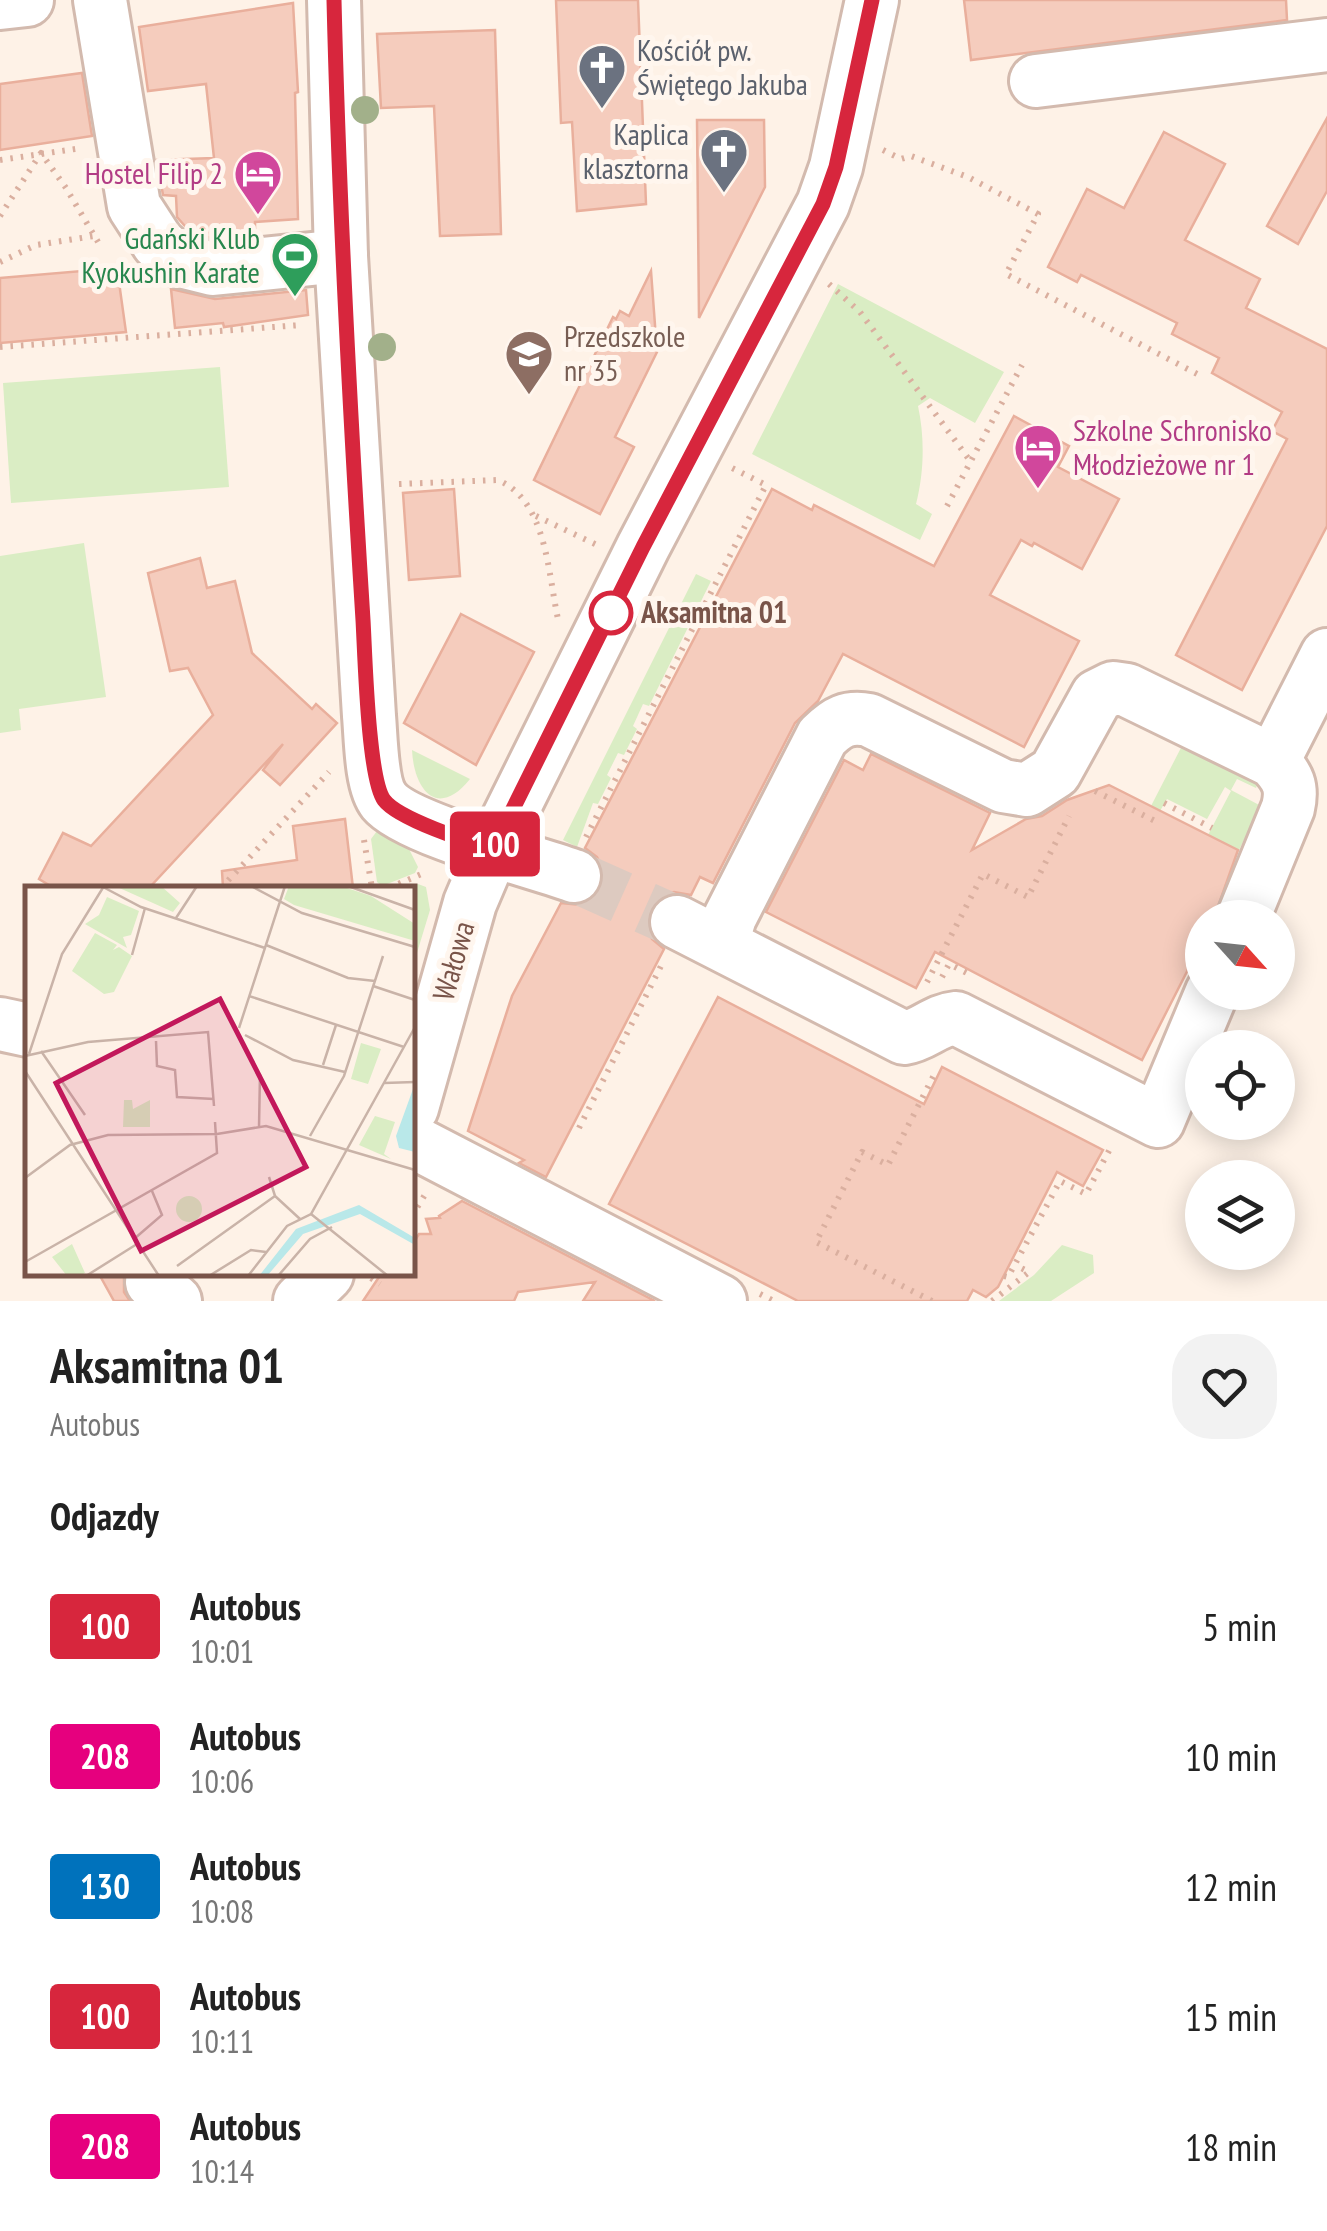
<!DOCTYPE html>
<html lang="pl">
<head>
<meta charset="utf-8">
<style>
  body { margin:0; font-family:"PT Sans Narrow",sans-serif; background:#f2f2f2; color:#222; height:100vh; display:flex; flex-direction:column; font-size:38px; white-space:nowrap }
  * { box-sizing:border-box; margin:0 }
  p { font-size:32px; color:#767676 }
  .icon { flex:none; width:55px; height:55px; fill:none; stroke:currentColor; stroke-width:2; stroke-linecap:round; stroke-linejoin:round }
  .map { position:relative; height:1301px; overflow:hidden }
  .details { display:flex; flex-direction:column; background:#fff; flex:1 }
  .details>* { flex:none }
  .badge { padding:0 20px; border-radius:8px; font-size:35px; line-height:65px }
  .needle { width:65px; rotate:117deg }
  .fabs { position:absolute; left:1185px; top:900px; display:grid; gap:20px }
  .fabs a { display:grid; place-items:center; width:110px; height:110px; border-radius:50%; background:#fff; box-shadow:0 5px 25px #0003; font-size:50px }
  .map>.badge { position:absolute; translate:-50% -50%; box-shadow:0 0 0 5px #fff }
  h2 { padding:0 50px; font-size:38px; line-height:90px }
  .round { display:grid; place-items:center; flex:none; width:105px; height:105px; border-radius:40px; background:#f2f2f2 }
  .head { display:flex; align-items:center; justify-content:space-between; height:170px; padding:0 50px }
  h1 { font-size:48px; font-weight:700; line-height:75px }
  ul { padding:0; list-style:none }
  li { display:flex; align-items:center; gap:30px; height:130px; padding:0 50px }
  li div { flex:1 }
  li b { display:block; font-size:38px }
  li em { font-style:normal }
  li .badge { min-width:110px; font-weight:700; text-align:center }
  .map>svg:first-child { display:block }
  .green { fill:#daedc4 }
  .building { fill:#f5ccbd; stroke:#e9af9c; stroke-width:2.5 }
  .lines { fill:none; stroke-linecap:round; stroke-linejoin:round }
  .minor-tunnel { stroke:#ddcac0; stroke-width:52; stroke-dasharray:52 26; stroke-linecap:butt }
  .minor-casing { stroke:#d3baae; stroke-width:58 }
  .path { stroke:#daaf9f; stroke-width:6; stroke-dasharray:2.5 8; stroke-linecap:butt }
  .minor { stroke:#fff; stroke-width:52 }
  .tree { fill:#a2b08a }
  .line-casing { stroke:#fff; stroke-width:22 }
  .line { stroke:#d7263d; stroke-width:15 }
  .stop-dot { fill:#fff; stroke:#d7263d; stroke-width:5 }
  .labels { text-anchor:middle; stroke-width:10; stroke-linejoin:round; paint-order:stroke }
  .worship-label { font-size:30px; fill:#5b616d; stroke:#fff6ee; text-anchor:start }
  .hotel-label { font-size:30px; fill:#b23c85; stroke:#fff6ee; text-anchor:end }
  .leisure-label { font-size:30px; fill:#27864d; stroke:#fff6ee; text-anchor:end }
  .education-label { font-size:30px; fill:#785e54; stroke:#fff6ee; text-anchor:start }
  .stop-label { font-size:30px; font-weight:bold; fill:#795449; stroke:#fff6ee; text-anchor:start }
  .street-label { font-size:30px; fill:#795449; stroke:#fff6ee }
  .inset-road { fill:none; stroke:#c9b3a8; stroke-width:2.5 }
  .view { fill:#c2185b; fill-opacity:0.15; stroke:#c2185b; stroke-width:5 }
  .inset-edge { fill:none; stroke:#795449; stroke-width:5 }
</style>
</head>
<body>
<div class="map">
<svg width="1327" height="1301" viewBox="0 0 1327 1301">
  <rect width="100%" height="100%" fill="#fef2e7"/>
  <g class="green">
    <path d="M838 284 1004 372 975 423 930 398 918 406C925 438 924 473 916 504L932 514 920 540 752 454Z"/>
    <polygon points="220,367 229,487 11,503 3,383"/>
    <polygon points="84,543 106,697 19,709 21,730 0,733 0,556"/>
    <polygon points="696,574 711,581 649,706 643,704 633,726 637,729 624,755 618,753 607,775 611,778 598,804 593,803 577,847 563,840"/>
    <polygon points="1184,742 1259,780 1256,788 1237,779 1231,790 1261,806 1239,850 1208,835 1231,791 1225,787 1207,819 1167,799 1160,811 1151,806"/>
    <path d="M412 750 470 779C438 819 414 791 412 750Z"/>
    <polygon points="377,831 407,845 418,867 415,873 382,886 377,882 371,839"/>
    <polygon points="418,884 426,887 430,910 413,966 412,888 407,888"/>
    <polygon points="1062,1245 1093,1255 1094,1273 1051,1301 999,1301 1034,1275"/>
  </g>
  <g class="building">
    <polygon points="556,0 638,0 646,204 577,211 572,122 561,123"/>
    <polygon points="964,0 1286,0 1287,20 971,60"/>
    <polygon points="293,3 298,92 295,93 298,219 255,222 255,235 215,239 191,233 177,217 176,196 163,195 157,160 214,158 206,84 148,91 139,27"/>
    <polygon points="495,30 501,234 440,236 434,106 381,108 377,34"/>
    <polygon points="82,73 92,136 0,150 0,84"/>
    <polygon points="1327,118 1327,191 1298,244 1267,226"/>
    <polygon points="697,120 764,120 765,187 699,318"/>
    <polygon points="1164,132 1225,164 1185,240 1260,279 1246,308 1327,349 1327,526 1242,690 1176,655 1287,439 1272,431 1282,412 1212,373 1219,358 1172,334 1177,323 1081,275 1077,282 1048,267 1087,189 1124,208"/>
    <polygon points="117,268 126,332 0,343 0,278"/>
    <polygon points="651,271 657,352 615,437 634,447 600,514 534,480 613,317 616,319 620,311 629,316"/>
    <polygon points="171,289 215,299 306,290 308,315 224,327 223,323 175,328"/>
    <polygon points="1014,416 1069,446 1058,467 1119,499 1082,569 1034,543 1032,546 1021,540 990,595 1079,641 1024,747 843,654 818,701 795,723 713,883 700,877 691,895 674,892 660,897 651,908 647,924 652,939 664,949 546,1177 519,1163 524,1160 468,1131 512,996 561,903 581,905 593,899 602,886 603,869 597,857 585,848 772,489 812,510 814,505 934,566"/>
    <polygon points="454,489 460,576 409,580 403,493"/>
    <polygon points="200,558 207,588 235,581 252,653 312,709 316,704 337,723 280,785 263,770 283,744 149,888 54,888 39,879 63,833 91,846 213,715 188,668 170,671 148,573"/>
    <polygon points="461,614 534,652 476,765 404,723"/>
    <polygon points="871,754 990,813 972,850 1026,819 1042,816 1067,800 1109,785 1238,850 1214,918 1202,918 1202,942 1142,1060 935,952 916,988 766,912 844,760 863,770"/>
    <polygon points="345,819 353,888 223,888 222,871 297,860 293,826"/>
    <polygon points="718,997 924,1104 942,1067 1103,1150 1083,1186 1057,1172 998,1287 986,1297 973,1290 967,1301 798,1301 609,1204"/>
    <polygon points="462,1201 655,1301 583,1301 595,1282 518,1292 514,1301 363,1301 381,1274 412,1274 412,1245 419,1234 431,1234 426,1219 440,1218 439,1216"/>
    <polygon points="99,1274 124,1274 124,1292 130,1301 114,1301"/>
  </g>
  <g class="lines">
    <polyline class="minor-tunnel" points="574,876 677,922"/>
    <g class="minor-casing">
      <g id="minor">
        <polyline points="100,0 134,206 158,243 177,260 213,269 341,256"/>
        <path d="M334 0 341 256 369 716C371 738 371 785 384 801 407 829 535 862 574 876"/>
        <polyline points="0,3 27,0"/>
        <polyline points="1036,81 1327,45"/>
        <polyline points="1273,761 1327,655"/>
        <path d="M677 922 904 1038C924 1035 935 1020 956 1018L1158 1121 1212 992"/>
        <path d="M722 942 730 917 822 737C837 722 847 716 869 720L1003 786 1027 790 1055 772 1097 696 1113 688 1127 690 1273 761C1288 777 1293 787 1288 808L1243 918"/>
        <polyline points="0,1024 28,1030"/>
        <polyline points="412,1108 470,903 493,849 643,547 823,204 836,167 872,0"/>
        <polyline points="412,1141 720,1301"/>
        <polyline points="152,1282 175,1301"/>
        <polyline points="300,1301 327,1274"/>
      </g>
    </g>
    <g class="path">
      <polyline points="883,150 901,159 911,156 968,177 1038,214 1006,274 1201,376"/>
      <polyline points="0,160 82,148"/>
      <polyline points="0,216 41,153 66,188 101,247"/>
      <polyline points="0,262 36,245 94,236"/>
      <polyline points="829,284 860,312 971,462"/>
      <polyline points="0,347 301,325"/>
      <path d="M399 484 498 480C547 501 548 574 558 619"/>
      <polyline points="947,506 1022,365"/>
      <polyline points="536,516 597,545"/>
      <polyline points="1095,791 1157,822"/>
      <polyline points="1164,803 1212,828"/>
      <polyline points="586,837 766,485 732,468"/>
      <polyline points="364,840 372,888"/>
      <polyline points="221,888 329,772"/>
      <polyline points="389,888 426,872"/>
      <polyline points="942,977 949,964 969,974"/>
      <polyline points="927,982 983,874 1028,897 1069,816"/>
      <polyline points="579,1128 662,964"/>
      <polyline points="412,1216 426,1193"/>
      <polyline points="1004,1276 1008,1277 1060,1181 1086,1194 1111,1147"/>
      <polyline points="371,1278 380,1284"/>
      <polyline points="760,1294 774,1301"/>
      <polyline points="932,1301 816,1242 862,1152 888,1165 935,1073"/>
      <polyline points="992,1301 1029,1272 1015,1265"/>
    </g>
    <use href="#minor" class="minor"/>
  </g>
  <g class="tree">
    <circle cx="365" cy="110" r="14"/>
    <circle cx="382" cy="347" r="14"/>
  </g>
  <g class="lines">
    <g class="line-casing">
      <path id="line" d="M334 0C339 207 350 414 363 620 365 654 368 778 384 800 398 819 469 842 493 849L643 547 823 204 836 167 872 0"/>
    </g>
    <use href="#line" class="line"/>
  </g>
  <defs>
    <g id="church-pin" transform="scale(2.5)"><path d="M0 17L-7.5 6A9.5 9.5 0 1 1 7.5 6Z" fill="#6b7280" stroke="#fff6ee"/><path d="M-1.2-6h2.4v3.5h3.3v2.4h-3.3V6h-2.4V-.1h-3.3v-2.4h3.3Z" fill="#fff"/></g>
    <g id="hotel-pin" transform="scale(2.5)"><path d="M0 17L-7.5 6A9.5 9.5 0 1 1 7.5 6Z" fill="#d1479c" stroke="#fff6ee"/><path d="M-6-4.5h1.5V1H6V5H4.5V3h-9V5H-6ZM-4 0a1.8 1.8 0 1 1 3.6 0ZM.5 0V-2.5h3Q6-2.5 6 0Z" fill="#fff"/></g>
    <g id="stadium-pin" transform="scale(2.5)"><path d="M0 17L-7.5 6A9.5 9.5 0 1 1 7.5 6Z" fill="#2e9e5b" stroke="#fff6ee"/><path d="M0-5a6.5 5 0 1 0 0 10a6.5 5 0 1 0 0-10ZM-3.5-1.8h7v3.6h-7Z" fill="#fff"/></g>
    <g id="school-pin" transform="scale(2.5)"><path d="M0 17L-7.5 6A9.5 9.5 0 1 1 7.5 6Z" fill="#8d6e63" stroke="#fff6ee"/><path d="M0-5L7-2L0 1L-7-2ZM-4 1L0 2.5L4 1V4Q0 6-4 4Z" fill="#fff"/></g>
  </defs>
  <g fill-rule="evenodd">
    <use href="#church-pin" x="602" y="68"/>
    <use href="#church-pin" x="724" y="152"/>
    <use href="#hotel-pin" x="258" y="174"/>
    <use href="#stadium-pin" x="295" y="256"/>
    <use href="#school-pin" x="529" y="354"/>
    <use href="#hotel-pin" x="1038" y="448"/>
  </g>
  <circle class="stop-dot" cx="611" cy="613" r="20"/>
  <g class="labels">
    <g class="worship-label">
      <text x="637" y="61">Kościół pw.<tspan x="637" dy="34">Świętego Jakuba</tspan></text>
      <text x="689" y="145" text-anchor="end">Kaplica<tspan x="689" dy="34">klasztorna</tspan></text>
    </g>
    <g class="hotel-label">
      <text x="223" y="184">Hostel Filip 2</text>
      <text x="1073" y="441" text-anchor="start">Szkolne Schronisko<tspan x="1073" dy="34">Młodzieżowe nr 1</tspan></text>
    </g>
    <g class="leisure-label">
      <text x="260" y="249">Gdański Klub<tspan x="260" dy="34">Kyokushin Karate</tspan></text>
    </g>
    <g class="education-label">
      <text x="564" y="347">Przedszkole<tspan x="564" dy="34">nr 35</tspan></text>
    </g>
    <g class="stop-label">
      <text x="641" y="623">Aksamitna 01</text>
    </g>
    <g class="street-label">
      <text transform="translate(454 961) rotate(-74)" y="10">Wałowa</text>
    </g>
  </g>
  <g transform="translate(25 886)">
    <rect width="390" height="390" fill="#fef2e7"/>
    <path d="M90 0H136L155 17 148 26ZM264 0H316L346 10 390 38V55L269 19 259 13ZM82 11 114 25 106 49 98 51 102 62 60 38 74 29ZM70 47 92 59 88 64 94 61 107 70 89 106 79 108 47 85ZM336 157 356 163 343 198 326 193ZM99 214H107L108 223 125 214V241H98ZM350 230 370 236 359 268 366 273 334 259ZM151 323a13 13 0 1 1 26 0a13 13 0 1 1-26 0ZM47 358 60 387 54 390H42L27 371Z" fill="#daedc4"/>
    <path d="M388 203 390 204V266L374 262 371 250ZM334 319 390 352V359L335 328 278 348 242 390H234L271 343Z" fill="#b9e8e9"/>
    <path class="inset-road" d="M226 0 277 27 390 61M323 0 390 24M78 1 116 21 240 62M151 32 172 0M241 59 323 92 350 95M107 69 120 22M348 100 390 114M224 110 379 161M214 142 260 0M220 149 268 174 320 186M131 155 132 180 150 184 152 211 189 213M16 165 60 229M4 168 37 68 79 0M0 170 63 156 183 146 189 220M298 179 311 139M0 185 134 390M359 197 390 196M234 241 235 188M285 250 319 190 358 70M244 291 250 310 275 333M0 292 45 259 83 249 192 248 241 240 390 284M286 328 363 390M109 353 137 329 127 305M0 376 192 267 190 236M152 380 250 310M61 390 112 358M184 390 226 364 241 366M223 390 262 340 286 328 390 141M253 390 285 353 307 341"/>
    <path class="view" d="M195 113 281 281 116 365 31 197Z"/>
    <rect width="390" height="390" class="inset-edge"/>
  </g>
</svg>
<div class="fabs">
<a><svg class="needle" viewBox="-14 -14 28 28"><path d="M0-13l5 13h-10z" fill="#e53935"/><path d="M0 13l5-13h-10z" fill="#767676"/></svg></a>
<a><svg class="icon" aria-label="locate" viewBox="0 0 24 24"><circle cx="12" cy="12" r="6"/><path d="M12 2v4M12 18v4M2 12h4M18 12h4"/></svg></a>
<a><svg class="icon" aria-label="layers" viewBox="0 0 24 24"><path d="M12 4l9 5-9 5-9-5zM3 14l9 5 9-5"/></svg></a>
</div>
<b class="badge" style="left:495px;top:844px;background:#d7263d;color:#fff">100</b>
</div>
<section class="details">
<div class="head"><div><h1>Aksamitna 01</h1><p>Autobus</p></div><a class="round"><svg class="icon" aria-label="heart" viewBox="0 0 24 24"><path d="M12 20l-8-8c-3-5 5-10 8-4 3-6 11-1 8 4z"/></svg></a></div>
<h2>Odjazdy</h2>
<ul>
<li><span class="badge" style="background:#d7263d;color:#fff">100</span><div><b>Autobus</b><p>10:01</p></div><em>5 min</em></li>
<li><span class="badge" style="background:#e6007e;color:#fff">208</span><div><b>Autobus</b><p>10:06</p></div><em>10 min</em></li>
<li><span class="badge" style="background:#0072bc;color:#fff">130</span><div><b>Autobus</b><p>10:08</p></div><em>12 min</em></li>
<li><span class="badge" style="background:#d7263d;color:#fff">100</span><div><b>Autobus</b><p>10:11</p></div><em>15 min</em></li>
<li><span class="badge" style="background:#e6007e;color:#fff">208</span><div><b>Autobus</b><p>10:14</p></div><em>18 min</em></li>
</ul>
</section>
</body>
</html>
